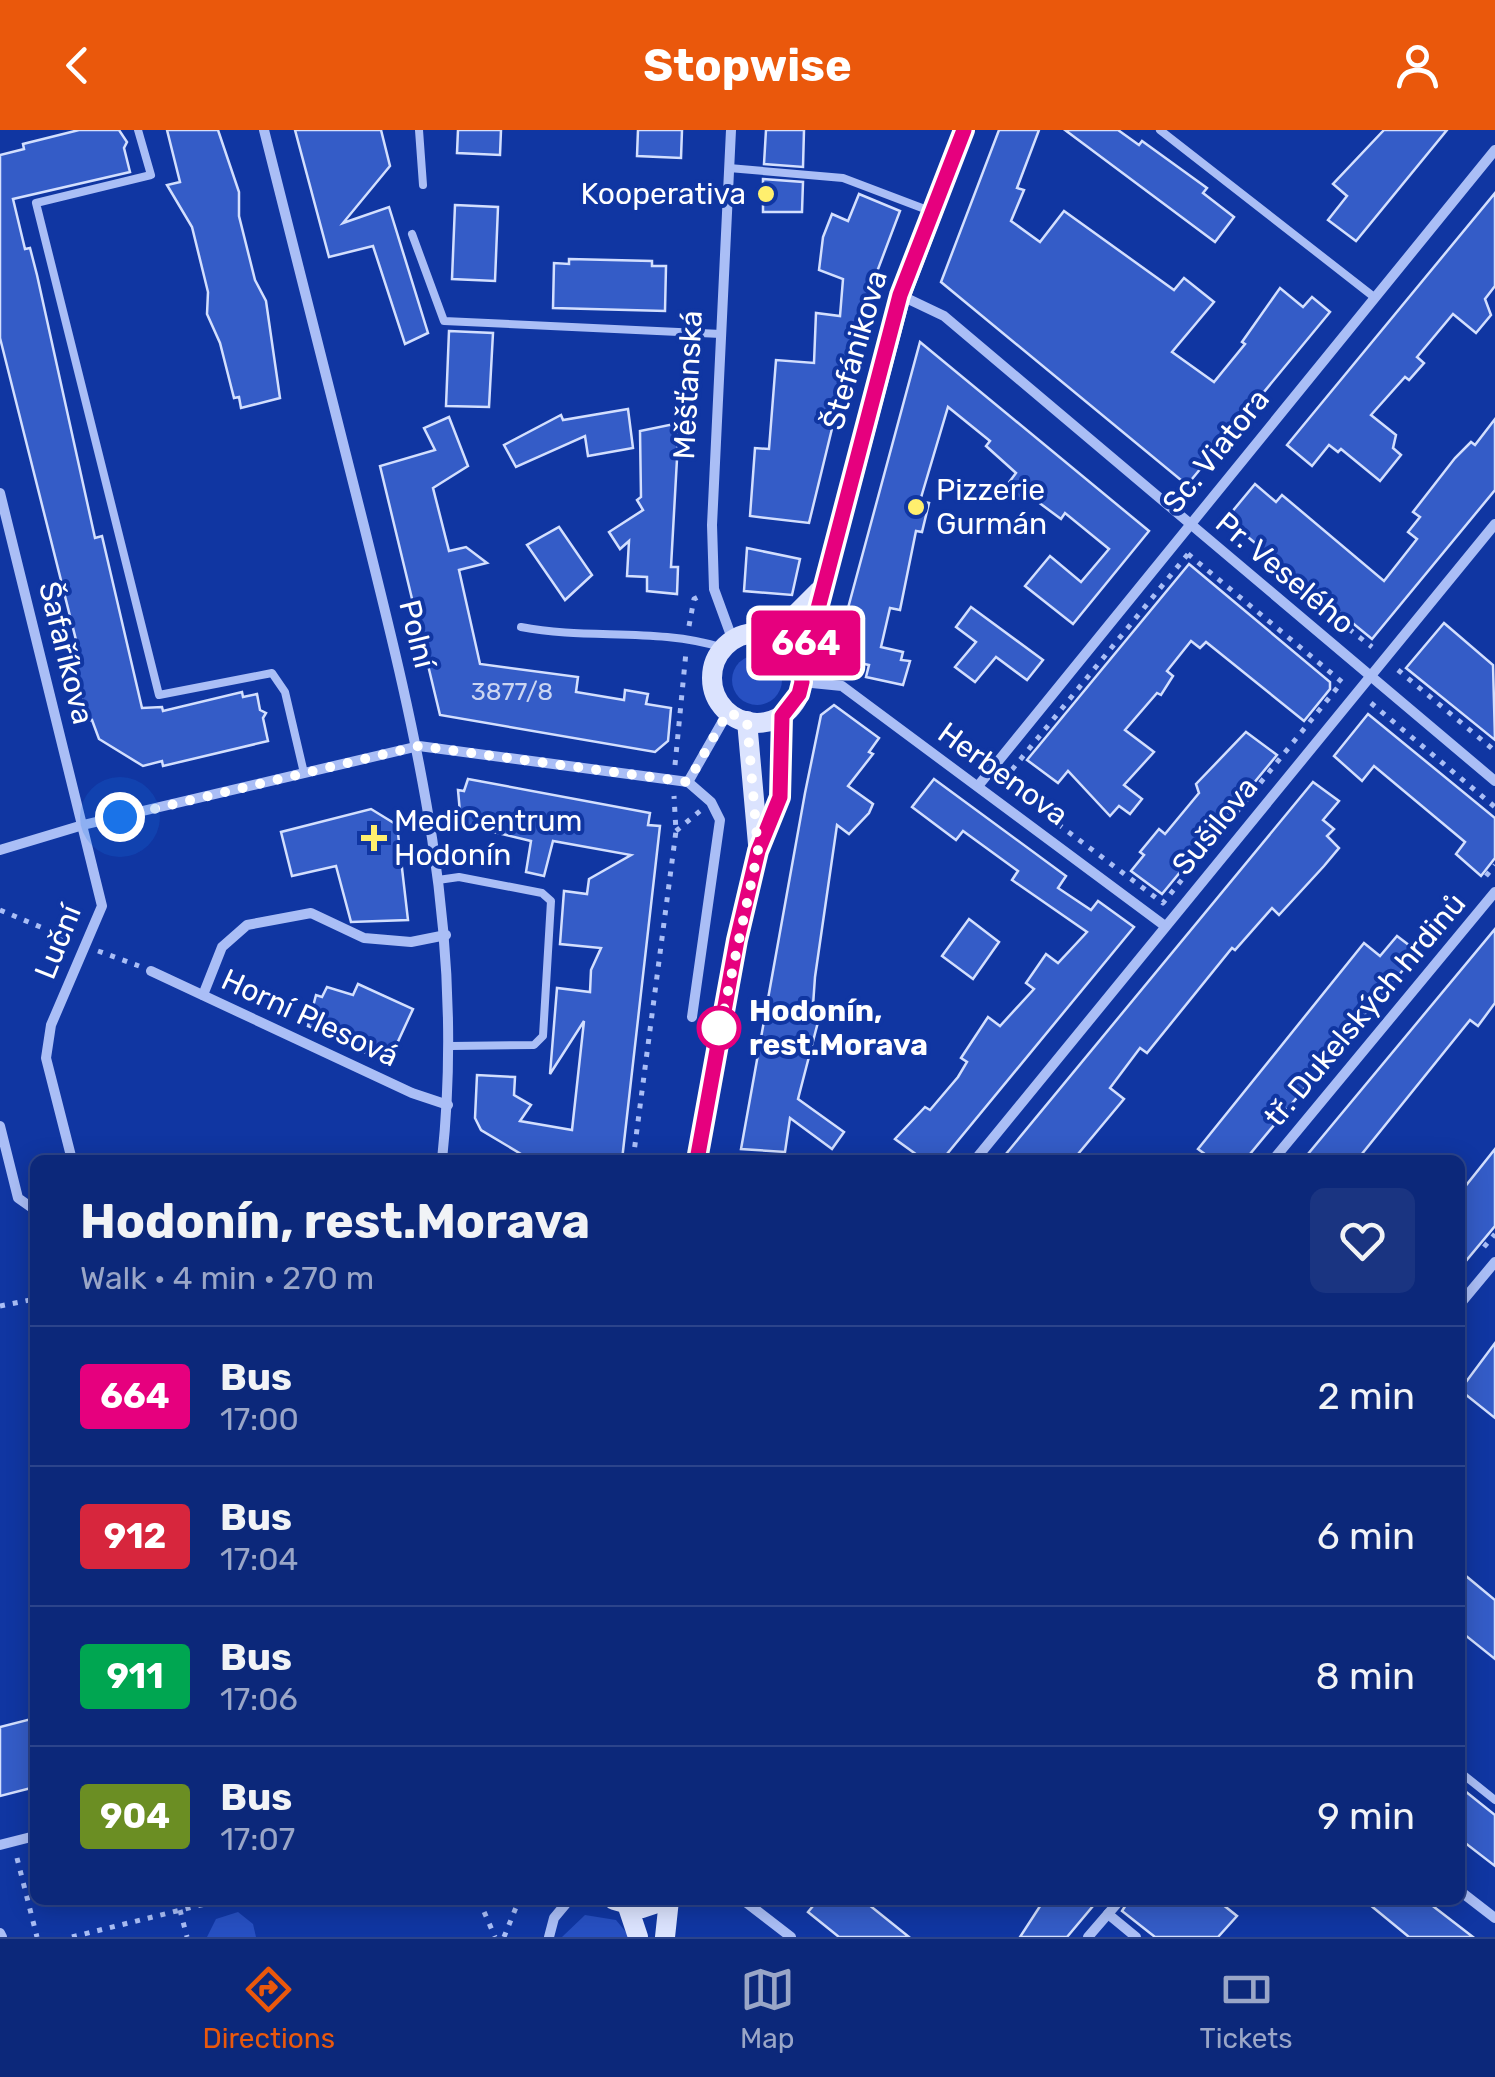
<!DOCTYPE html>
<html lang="en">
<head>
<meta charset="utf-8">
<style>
  body { margin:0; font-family:Rubik,sans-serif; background:#1a3481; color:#f1f3f6; height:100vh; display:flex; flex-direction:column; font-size:38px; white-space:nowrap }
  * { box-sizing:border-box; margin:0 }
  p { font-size:32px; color:#9aa6c7 }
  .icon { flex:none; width:55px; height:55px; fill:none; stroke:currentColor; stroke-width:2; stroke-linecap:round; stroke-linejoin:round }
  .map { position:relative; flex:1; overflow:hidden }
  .side { position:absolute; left:30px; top:1025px; width:1435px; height:750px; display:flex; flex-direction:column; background:#0c287a; border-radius:15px; box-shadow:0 5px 25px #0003,0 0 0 2px #2c448b }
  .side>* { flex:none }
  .badge { padding:0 20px; border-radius:8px; font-size:35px; line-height:65px }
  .you { position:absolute; width:50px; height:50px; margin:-25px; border:8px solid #fff; border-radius:50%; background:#1a73e8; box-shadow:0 0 0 15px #1a73e833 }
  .map>.badge { position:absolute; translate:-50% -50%; box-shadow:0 0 0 5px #fff }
  .round { display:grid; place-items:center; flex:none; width:105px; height:105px; border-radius:15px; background:#1a3481 }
  .head { display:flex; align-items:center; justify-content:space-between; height:170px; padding:0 50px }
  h1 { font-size:48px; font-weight:700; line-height:75px }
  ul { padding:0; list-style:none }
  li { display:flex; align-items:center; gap:30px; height:140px; padding:0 50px; border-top:2px solid #2c448b }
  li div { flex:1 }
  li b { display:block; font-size:38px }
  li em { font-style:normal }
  li .badge { min-width:110px; font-weight:700; text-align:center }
  header { display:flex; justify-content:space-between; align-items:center; height:130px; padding:0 50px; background:#ea580c; color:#fff; font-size:45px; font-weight:700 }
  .dock { display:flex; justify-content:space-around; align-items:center; height:140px; border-top:2px solid #2c448b; background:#0c287a; font-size:28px; color:#9aa6c7 }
  .dock a { display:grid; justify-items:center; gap:5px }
  .dock .active { color:#ea580c }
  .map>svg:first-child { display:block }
  .green { fill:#2750c2 }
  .building { fill:#345cc7; stroke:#d3dffe; stroke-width:2.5 }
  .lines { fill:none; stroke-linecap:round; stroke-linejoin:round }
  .path { stroke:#aabef6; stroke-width:5; stroke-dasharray:5 8; stroke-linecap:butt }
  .service { stroke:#aabef6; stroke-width:8 }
  .minor { stroke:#aabef6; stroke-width:10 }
  .secondary { stroke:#dbe3fe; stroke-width:20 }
  .line-casing { stroke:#fff; stroke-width:22 }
  .line { stroke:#e6007e; stroke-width:15 }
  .walk { stroke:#fff; stroke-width:10; stroke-dasharray:0 18 }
  .poi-dot { fill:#ffef6e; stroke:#1036a2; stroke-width:4 }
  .stop-dot { fill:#fff; stroke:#e6007e; stroke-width:5 }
  .labels { text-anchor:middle; stroke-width:8; stroke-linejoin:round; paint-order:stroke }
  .number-label { font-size:25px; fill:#ccd6f1 }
  .poi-label { font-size:30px; fill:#fff; stroke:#1036a2; text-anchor:start }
  .street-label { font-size:30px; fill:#fff; stroke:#1036a2 }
  .stop-label { font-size:30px; font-weight:bold; fill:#fff; stroke:#1036a2; text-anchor:start }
</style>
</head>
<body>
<header><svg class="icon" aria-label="back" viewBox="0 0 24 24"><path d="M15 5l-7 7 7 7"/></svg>Stopwise<svg class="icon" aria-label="person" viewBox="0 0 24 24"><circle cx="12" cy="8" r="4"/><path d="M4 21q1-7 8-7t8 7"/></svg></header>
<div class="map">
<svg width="1495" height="1807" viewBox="0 0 1495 1807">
  <rect width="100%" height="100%" fill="#1036a2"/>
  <g class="green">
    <circle cx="757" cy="550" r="25"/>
    <polygon points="238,1782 253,1794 256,1807 207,1807 216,1789"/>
    <polygon points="585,1785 616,1790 630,1807 562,1807"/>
  </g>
  <g class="building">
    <polygon points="79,0 119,0 127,12 124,18 130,42 13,69 25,119 30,118 37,145 95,408 102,406 142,578 162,577 163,581 242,562 243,567 257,564 260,580 266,583 263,588 268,611 163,636 162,631 143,636 99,609 92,590 87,591 71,526 76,525 76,510 0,208 0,25 24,19 23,14"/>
    <polygon points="167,0 218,0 239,62 239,86 255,150 266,171 280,268 241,278 239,267 234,268 220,213 207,184 208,162 192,97 167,55 180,52"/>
    <polygon points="295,0 381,0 390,36 343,93 389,77 428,203 405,214 373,116 329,127"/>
    <polygon points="458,0 501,0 500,25 457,23"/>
    <polygon points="638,0 682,0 681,28 637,26"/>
    <polygon points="766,0 804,0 803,37 764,34"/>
    <polygon points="999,0 1039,0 1017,58 1024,60 1011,91 1040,112 1064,81 1174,160 1184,148 1214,172 1172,222 1214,252 1245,214 1242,212 1280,158 1303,177 1312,167 1330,182 1187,355 941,152"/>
    <polygon points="1065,0 1118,0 1139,15 1142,11 1207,58 1203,63 1234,87 1215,112"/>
    <polygon points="1384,0 1447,0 1356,111 1328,90 1347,66 1333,54"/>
    <polygon points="763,49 803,52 802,82 763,82"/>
    <polygon points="1495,63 1495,156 1485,169 1491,185 1476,203 1453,184 1417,227 1424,233 1409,250 1405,247 1371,285 1396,305 1393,318 1401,325 1380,351 1341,319 1338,322 1329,315 1312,336 1287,315"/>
    <polygon points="859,64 900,81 858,192 809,393 750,386 755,318 769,319 776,230 814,233 816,183 840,186 843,149 819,140 823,107 832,84 848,91"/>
    <polygon points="455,75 498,77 495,151 452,149"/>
    <polygon points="569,129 652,131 652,136 666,136 665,181 553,178 554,133 569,134"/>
    <polygon points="449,201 493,203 489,277 446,276"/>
    <polygon points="920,212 1149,401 1073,494 1025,456 1050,426 1081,452 1109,419 1065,383 1061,389 1030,366 1026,371 1007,355 1016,343 986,316 990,311 948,277 920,371 929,373 922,402 916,401 900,480 890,478 881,517 903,522 901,530 910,531 903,555 866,547 869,535 850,531 840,524 838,515"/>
    <polygon points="628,279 633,318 588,326 585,306 516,337 504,315 561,285 563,290"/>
    <polygon points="449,287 468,336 433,358 449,421 466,417 487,433 459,440 480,534 578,547 576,562 624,570 625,560 648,564 646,574 671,578 668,611 655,622 440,585 380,336 435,320 424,298"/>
    <polygon points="1495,289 1495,360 1372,509 1226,389 1255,354 1276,372 1282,365 1384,451 1417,409 1408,402 1420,387 1413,382 1455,328 1471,312 1475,315"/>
    <polygon points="679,293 671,437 678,437 677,464 647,461 647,447 627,446 629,411 620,419 609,402 643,380 637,370 641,367 640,301"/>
    <polygon points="559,397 592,445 565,470 527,415"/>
    <polygon points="747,418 800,429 792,465 744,461"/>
    <polygon points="1189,434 1330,552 1330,559 1304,591 1206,512 1200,518 1191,511 1167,541 1173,546 1161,565 1157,563 1125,600 1154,622 1124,655 1142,669 1130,684 1119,676 1110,686 1068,641 1058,653 1027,630"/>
    <polygon points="971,477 1043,530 1027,550 996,527 975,552 955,537 976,512 956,497"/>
    <polygon points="1444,493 1493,535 1495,610 1406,538"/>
    <polygon points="834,575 879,608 869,622 873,624 848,656 873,674 869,683 849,704 837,695 815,847 812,890 818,892 798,969 844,1002 832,1019 790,988 785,1022 741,1019 805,663 821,585"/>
    <polygon points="1368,584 1495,688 1495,728 1481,746 1456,724 1465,712 1374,636 1362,651 1334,626"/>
    <polygon points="1246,602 1277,625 1162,764 1131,741 1144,725 1140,722 1159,699 1165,704 1199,663 1196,654"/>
    <polygon points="468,649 650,683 648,695 660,696 622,1030 531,1030 481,1000 475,988 477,945 515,947 514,965 531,975 520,991 572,1000 584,891 550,944 557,858 590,862 591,840 601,818 560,814 564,761 587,764 589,749 631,725 553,711 544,746 526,742 531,711 461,694 458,660 464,661"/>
    <polygon points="934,649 1066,746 1058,758 1091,780 1098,771 1134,797 942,1030 924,1030 895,1009 925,977 930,980 958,947 967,932 961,928 988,887 1000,896 1034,859 1026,853 1046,824 1058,833 1087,802 1012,750 1018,741 963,701 956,710 912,677"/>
    <polygon points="1313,652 1339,671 1323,690 1334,699 1327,706 1339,718 1324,736 1279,785 1272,778 1235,820 1232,818 1147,923 1140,918 1110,958 1124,969 1073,1030 1001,1030"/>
    <polygon points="371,679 397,695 408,790 351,792 336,736 292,746 281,702"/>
    <polygon points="969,789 999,812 973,849 942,826"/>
    <polygon points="1495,799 1495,873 1478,896 1470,890 1357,1030 1303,1030"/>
    <polygon points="1397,806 1418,822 1245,1030 1213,1030 1198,1019 1364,813 1380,826"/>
    <polygon points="358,854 413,879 388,933 308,896 316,865 322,867 327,857 353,865"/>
    <polygon points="1495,1019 1495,1096 1460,1138 1460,1063"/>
    <polygon points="1495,1213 1495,1288 1460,1260"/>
    <polygon points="1460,1441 1495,1470 1495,1529 1460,1501"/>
    <polygon points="35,1588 35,1657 0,1666 0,1597"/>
    <polygon points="1460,1657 1495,1685 1495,1736 1460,1709"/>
    <polygon points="818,1770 863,1770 909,1807 839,1807 808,1782"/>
    <polygon points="1044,1770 1098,1770 1067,1807 1020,1807"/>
    <polygon points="1129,1770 1217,1770 1237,1786 1218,1807 1155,1807 1122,1781"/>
    <polygon points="1364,1770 1425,1770 1473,1807 1409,1807"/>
  </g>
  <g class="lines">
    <g class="path">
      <polygon points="1188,424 1342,552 1163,773 1002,652"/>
      <polyline points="1308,467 1372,517"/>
      <polyline points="689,496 694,469 700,466"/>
      <polyline points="1398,540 1495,621"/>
      <polyline points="1371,573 1495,677"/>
      <polyline points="675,635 686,522"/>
      <polyline points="676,701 700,681"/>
      <polyline points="1486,746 1495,735"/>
      <polyline points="0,780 69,809"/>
      <polyline points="98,821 139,836"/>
      <polyline points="633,1030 676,701 674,666"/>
      <polyline points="1484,1117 1495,1104"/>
      <polyline points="0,1176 35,1169"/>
      <polyline points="17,1728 37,1807"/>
      <polyline points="479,1770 495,1807"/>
      <polyline points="180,1780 187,1807"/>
      <polyline points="72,1807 221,1770"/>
      <polyline points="504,1807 519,1770"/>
    </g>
    <g class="service">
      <polyline points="138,0 151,45 36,73 159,565 272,543 285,562 304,643"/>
      <polyline points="419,0 423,55"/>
      <polyline points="1160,0 1374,167"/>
      <polyline points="729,38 843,48 930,81"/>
      <polyline points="412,104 444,191 721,204"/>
      <path d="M521 497C589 510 658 497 724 518"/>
      <polyline points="438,750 459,747 542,763 551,771 543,906 534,915 451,916"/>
      <polyline points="1460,1642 1495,1670"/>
    </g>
    <g class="minor">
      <path d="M264 0C297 132 330 264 364 396 418 612 466 805 442 1030"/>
      <polyline points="731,0 712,395 714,459 733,511"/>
      <polyline points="902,166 944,186 1495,651"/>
      <polyline points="0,363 102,776 51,895 46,928 72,1030"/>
      <polyline points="802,552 842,556 1165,796"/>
      <polyline points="688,652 711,672 720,690 692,887"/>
      <polyline points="688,652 728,582"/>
      <polyline points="978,656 1495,20"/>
      <polyline points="0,720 83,695 419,616 688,652"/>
      <polyline points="151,841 412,963 448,975"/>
      <polyline points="203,865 222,817 247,795 311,783 364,808 411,812 446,805"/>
      <polyline points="0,996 18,1068 35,1080"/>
      <polyline points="975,1030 1495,394"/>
      <polyline points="1273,1030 1495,762"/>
      <polyline points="1460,1174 1495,1132"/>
      <polyline points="0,1715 35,1706"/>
      <polyline points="1460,1761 1495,1788"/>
      <polyline points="743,1770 791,1807"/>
      <polyline points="1108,1784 1136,1807"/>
      <polyline points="0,1803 2,1807"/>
      <polyline points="549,1807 554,1788 569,1770"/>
      <polyline points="1088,1807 1120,1770"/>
    </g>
    <g class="secondary">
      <circle cx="757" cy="548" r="45"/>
      <polyline points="774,506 819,461"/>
      <polyline points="797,527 815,490 901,165 964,0"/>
      <polyline points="747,591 758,714"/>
      <polyline points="697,1030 737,810 758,721 780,667 782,585"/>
      <polyline points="614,1770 642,1778 666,1770"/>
      <polyline points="628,1777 638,1807"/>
      <polyline points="665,1807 669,1770"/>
    </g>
  </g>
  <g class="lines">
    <g class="line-casing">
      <polyline id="line" points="697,1030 737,810 758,721 780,667 782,586 799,564 802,552 798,527 815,490 900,165 964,0"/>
    </g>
    <use href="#line" class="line"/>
    <polyline class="walk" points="120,687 419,616 688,652 728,582 747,591 758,721 718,908 719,898"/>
  </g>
  <g class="poi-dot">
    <circle cx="766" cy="64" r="10"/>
    <circle cx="916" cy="377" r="10"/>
    <path d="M369 693h10v10h10v10h-10v10h-10v-10h-10v-10h10z"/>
  </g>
  <circle class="stop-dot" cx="719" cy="898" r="20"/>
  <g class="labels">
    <g class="number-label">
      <text x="512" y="570">3877/8</text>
    </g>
    <g class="poi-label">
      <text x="746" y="74" text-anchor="end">Kooperativa</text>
      <text x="936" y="370">Pizzerie<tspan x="936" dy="34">Gurmán</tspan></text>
      <text x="394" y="701">MediCentrum<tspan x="394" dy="34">Hodonín</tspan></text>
    </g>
    <g class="street-label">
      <text transform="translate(855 220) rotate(-74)" y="10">Štefánikova</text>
      <text transform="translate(688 255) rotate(-87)" y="10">Měšťanská</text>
      <text transform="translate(1216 321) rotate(-51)" y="10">Sc. Viatora</text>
      <text transform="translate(1285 443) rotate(40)" y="10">Pr. Veselého</text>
      <text transform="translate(417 504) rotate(76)" y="10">Polní</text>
      <text transform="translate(66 523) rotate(76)" y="10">Šafaříkova</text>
      <text transform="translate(1003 644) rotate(36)" y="10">Herbenova</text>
      <text transform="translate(1215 696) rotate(-51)" y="10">Sušilova</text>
      <text transform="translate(58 812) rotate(-68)" y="10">Luční</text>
      <text transform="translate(1365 880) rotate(-50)" y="10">tř. Dukelských hrdinů</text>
      <text transform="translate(310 888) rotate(25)" y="10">Horní Plesová</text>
    </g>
    <g class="stop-label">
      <text x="749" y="891">Hodonín,<tspan x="749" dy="34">rest.Morava</tspan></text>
    </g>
  </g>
</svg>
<div class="you" style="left:120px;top:687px"></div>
<b class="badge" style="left:806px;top:513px;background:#e6007e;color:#fff">664</b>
<section class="side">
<div class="head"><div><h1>Hodonín, rest.Morava</h1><p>Walk · 4 min · 270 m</p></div><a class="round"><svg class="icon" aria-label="heart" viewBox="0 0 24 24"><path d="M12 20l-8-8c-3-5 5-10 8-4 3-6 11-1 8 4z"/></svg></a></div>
<ul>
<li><span class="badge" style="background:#e6007e;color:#fff">664</span><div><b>Bus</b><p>17:00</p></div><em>2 min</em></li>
<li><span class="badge" style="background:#d7263d;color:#fff">912</span><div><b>Bus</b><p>17:04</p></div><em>6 min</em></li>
<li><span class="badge" style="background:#00a651;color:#fff">911</span><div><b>Bus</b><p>17:06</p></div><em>8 min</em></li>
<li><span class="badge" style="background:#6b8e23;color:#fff">904</span><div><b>Bus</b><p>17:07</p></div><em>9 min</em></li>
</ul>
</section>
</div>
<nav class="dock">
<a class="active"><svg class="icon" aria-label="directions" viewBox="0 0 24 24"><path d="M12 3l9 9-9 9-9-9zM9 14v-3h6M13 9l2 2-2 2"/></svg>Directions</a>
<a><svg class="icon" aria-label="map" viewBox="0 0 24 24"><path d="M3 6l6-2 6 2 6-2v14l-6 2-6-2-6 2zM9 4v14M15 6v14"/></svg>Map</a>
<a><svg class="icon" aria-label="tickets" viewBox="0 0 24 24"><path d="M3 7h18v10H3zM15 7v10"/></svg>Tickets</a>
</nav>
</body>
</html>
